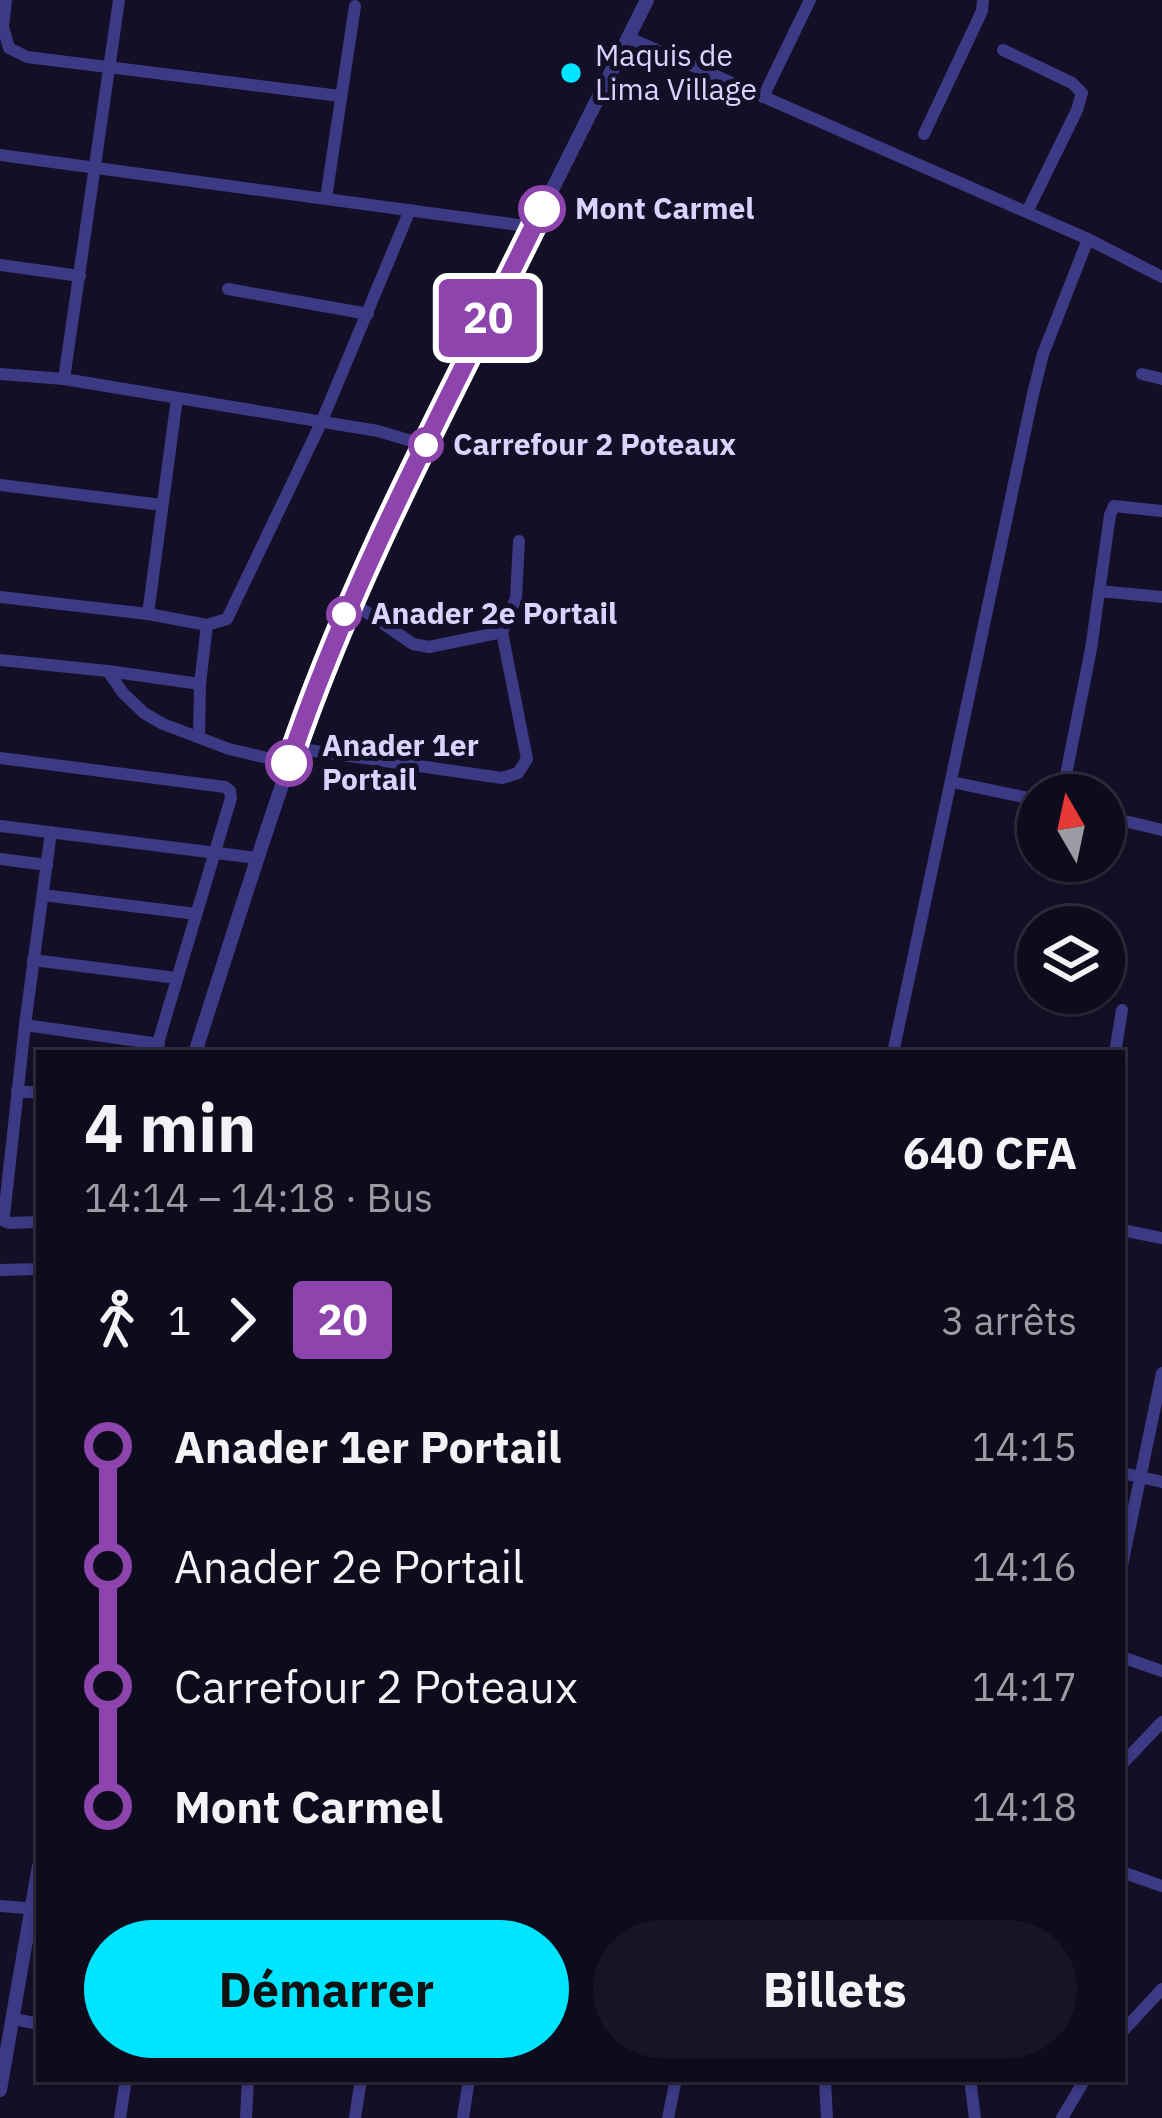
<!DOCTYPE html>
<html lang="fr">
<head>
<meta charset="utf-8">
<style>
  body { margin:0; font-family:"IBM Plex Sans",sans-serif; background:#171425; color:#f1f3f6; height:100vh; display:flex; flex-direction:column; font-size:45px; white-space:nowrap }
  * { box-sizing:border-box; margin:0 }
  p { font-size:39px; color:#9b9ba3 }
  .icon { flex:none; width:66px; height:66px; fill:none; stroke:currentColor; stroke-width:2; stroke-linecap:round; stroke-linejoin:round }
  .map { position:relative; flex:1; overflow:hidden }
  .panel { position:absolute; left:36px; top:1050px; width:1089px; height:1032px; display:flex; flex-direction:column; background:#0e0b1c; border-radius:0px; box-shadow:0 3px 9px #0004,0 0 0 3px #2e2b3b }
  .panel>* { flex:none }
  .badge { padding:0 24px; border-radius:9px; font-size:42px; line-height:78px }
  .needle { width:78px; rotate:351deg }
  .tools { position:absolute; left:1017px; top:774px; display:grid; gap:24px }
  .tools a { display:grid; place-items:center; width:108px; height:108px; border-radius:50%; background:#0e0b1c; box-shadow:0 3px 9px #0004,0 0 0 3px #2e2b3b; font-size:60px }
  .map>.badge { position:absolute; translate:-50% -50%; box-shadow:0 0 0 6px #fff }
  .legs { display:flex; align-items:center; gap:18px; height:132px; padding:0 48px; font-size:39px }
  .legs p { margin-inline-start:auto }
  .overview { display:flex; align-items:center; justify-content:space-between; height:204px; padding:0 48px }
  h1 { font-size:66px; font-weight:700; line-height:90px }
  .button { display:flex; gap:24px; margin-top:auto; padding:24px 48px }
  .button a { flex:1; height:138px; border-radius:72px; background:#00e5ff; color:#111; font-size:48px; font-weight:700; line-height:138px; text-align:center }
  .button a+a { background:#171425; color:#f1f3f6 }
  ul { padding:0 48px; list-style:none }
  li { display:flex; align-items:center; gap:42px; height:120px; font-size:45px }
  li i { display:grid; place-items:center; width:18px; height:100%; margin:0 15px; background:currentColor }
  li i::after { content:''; width:30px; height:30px; margin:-15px; border:9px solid; border-radius:50%; background:#0e0b1c }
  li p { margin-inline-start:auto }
  li:first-child i { background:linear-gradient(#0000 50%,currentColor 0) }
  li:last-child i { background:linear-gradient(currentColor 50%,#0000 0) }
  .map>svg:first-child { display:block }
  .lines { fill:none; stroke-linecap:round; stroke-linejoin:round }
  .minor { stroke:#3d3a85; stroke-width:12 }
  .tertiary { stroke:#3d3a85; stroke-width:14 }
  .line-1-casing { stroke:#fff; stroke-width:27 }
  .line-1 { stroke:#8e44ad; stroke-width:18 }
  .poi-dot { fill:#00e5ff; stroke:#130f26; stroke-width:4.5 }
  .stop-1-dot { fill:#fff; stroke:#8e44ad; stroke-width:6 }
  .labels { text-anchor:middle; stroke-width:10; stroke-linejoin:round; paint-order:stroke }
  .poi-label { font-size:30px; fill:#d9d4ff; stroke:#130f26; text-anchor:start }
  .stop-label { font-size:30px; font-weight:bold; fill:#d9d4ff; stroke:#130f26; text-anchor:start }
</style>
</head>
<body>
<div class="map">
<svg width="1162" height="2118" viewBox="0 0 1162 2118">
  <rect width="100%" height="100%" fill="#130f26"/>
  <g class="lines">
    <g class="minor">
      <polyline points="6,0 3,27 9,48 27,57 340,96"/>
      <polyline points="627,37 1088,239 1162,277"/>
      <polyline points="1003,50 1072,83 1082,93 1077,110 1027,212"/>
      <polyline points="763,97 810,0"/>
      <polyline points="924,134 982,11 983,0"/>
      <polyline points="0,155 533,227"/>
      <polyline points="326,198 355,6"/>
      <polyline points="0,265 80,276"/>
      <polyline points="228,289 368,314"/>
      <polyline points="0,374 64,379 378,431 425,445"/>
      <polyline points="1142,374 1162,379"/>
      <polyline points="64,379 119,0"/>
      <polyline points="0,485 162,505"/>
      <polyline points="1099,591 1162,597"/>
      <polyline points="0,597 148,614 207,625 227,619 321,423 410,210"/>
      <polyline points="350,601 413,644 429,647 502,632"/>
      <polyline points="148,614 177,398"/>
      <polyline points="0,660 108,671 200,684"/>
      <polyline points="108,671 123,693 144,713 163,724 229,749 289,763"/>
      <polyline points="199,736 200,684 207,625"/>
      <polyline points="294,748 502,778 518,773 527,759 502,632 516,598 519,541"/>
      <polyline points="0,758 225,787 230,791 231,798 155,1053"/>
      <polyline points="952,782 1038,800"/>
      <polyline points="1062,795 1091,649 1110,515 1114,506 1162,511"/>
      <polyline points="1104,816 1162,830"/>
      <polyline points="0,826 257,858"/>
      <polyline points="0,859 47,865"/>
      <polyline points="43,895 196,914"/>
      <polyline points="33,960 177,978"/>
      <polyline points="25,1025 159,1044"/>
      <polyline points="893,1053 1033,394 1043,354 1088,239"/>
      <polyline points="1115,1053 1122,1010"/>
      <polyline points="17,1091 39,1093"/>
      <polyline points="39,1222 9,1223 4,1221 4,1216 25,1025 51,832"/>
      <polyline points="1122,1230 1162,1238"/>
      <polyline points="0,1270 39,1269"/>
      <polyline points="1122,1473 1162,1482"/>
      <polyline points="1122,1565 1162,1373"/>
      <polyline points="1122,1657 1162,1671"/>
      <polyline points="1122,1764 1162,1722"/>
      <polyline points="1122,1872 1162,1886"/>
      <polyline points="0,1906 39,1909"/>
      <polyline points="14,2019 39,2024"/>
      <polyline points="1122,2032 1162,1989"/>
      <polyline points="825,2079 827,2118"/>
      <polyline points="970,2079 975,2118"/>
      <polyline points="120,2118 126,2079"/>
      <polyline points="246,2118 248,2079"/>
      <polyline points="355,2118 361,2079"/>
      <polyline points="463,2118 469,2079"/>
      <polyline points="668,2118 676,2079"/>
      <polyline points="1062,2118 1085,2079"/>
    </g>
    <g class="tertiary">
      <path d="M195 1053C250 881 302 709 375 544L647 0"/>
      <polyline points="0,2090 39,1866"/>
    </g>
  </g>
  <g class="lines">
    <g class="line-1-casing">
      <path id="line-1" d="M289 763C354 570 453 392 542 209"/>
    </g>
    <use href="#line-1" class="line-1"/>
  </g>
  <circle class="poi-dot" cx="571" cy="73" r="12"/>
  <g class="stop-1-dot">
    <circle cx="542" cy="209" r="21"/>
    <circle cx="426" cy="445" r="15"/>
    <circle cx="344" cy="614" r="15"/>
    <circle cx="289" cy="763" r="21"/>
  </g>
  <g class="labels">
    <g class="poi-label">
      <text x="595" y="66">Maquis de<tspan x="595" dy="34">Lima Village</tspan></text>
    </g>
    <g class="stop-label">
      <text x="575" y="219">Mont Carmel</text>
      <text x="453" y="455">Carrefour 2 Poteaux</text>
      <text x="371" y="624">Anader 2e Portail</text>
      <text x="322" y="756">Anader 1er<tspan x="322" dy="34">Portail</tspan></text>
    </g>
  </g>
</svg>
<div class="tools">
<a><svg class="needle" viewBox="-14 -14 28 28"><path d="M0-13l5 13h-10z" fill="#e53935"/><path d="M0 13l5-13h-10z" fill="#9b9ba3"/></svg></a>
<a><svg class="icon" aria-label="layers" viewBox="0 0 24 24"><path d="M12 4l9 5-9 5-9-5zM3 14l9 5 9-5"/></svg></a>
</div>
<b class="badge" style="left:488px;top:318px;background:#8e44ad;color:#fff">20</b>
<section class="panel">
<div class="overview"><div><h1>4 min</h1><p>14:14 – 14:18 · Bus</p></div><b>640 CFA</b></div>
<div class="legs"><svg class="icon" aria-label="walk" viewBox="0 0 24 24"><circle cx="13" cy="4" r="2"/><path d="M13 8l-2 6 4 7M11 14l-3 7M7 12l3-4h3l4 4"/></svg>1<svg class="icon" aria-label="forward" viewBox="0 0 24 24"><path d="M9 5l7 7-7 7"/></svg><b class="badge" style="background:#8e44ad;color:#fff">20</b><p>3 arrêts</p></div>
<ul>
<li><i style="color:#8e44ad"></i><b>Anader 1er Portail</b><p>14:15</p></li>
<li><i style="color:#8e44ad"></i><span>Anader 2e Portail</span><p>14:16</p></li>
<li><i style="color:#8e44ad"></i><span>Carrefour 2 Poteaux</span><p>14:17</p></li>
<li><i style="color:#8e44ad"></i><b>Mont Carmel</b><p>14:18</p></li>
</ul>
<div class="button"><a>Démarrer</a><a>Billets</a></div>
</section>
</div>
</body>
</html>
